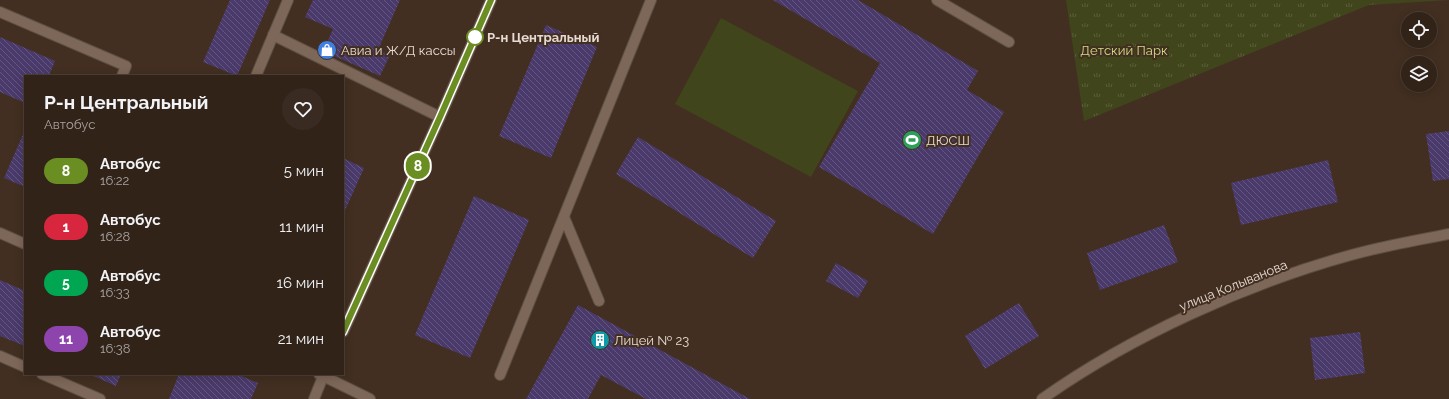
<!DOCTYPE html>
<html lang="ru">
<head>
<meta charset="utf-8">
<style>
  body { margin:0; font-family:Raleway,sans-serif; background:#3a2b22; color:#f1f3f6; height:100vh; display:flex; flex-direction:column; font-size:15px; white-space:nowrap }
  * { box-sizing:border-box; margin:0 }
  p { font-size:13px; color:#a8a4a2 }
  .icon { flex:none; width:22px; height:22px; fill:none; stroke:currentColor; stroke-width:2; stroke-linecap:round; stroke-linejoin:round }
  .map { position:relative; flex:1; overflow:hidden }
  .sheet { position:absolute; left:24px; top:75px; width:320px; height:300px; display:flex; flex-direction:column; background:#322319; border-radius:0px; box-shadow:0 2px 10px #0003,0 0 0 1px #4d4038 }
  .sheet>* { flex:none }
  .badge { padding:0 8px; border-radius:13px; font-size:14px; line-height:26px }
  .controls { position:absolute; left:1401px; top:12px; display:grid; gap:8px }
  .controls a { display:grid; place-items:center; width:36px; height:36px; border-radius:50%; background:#322319; box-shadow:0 2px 10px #0003,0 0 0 1px #4d4038; font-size:20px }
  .map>.badge { position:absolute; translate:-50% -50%; box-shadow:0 0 0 2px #fff }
  .round { display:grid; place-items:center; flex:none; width:42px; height:42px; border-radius:21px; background:#3a2b22 }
  .head { display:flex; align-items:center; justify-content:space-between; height:68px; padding:0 20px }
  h1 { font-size:19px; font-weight:700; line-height:30px }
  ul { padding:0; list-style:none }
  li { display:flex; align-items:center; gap:12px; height:56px; padding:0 20px }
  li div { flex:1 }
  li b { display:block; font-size:15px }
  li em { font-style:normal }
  li .badge { min-width:44px; font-weight:700; text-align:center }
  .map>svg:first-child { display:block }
  .park { fill:url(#park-tufts) }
  .pitch { fill:#40451b }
  .building { fill:url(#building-back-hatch) }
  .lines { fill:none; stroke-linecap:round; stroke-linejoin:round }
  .minor-casing { stroke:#5d4e42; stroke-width:12 }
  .minor { stroke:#7d6758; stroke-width:10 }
  .line-casing { stroke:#fff; stroke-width:9 }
  .line { stroke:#6b8e23; stroke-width:6 }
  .stop-dot { fill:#fff; stroke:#6b8e23; stroke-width:2 }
  .labels { text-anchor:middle; stroke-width:4; stroke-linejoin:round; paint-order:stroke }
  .stop-label { font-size:13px; font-weight:bold; fill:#e7dad1; stroke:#422f21; text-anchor:start }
  .poi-label { font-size:13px; fill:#e7dad1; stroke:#422f21; text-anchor:start }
  .park-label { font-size:13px; fill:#d1dd84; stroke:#422f21 }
  .street-label { font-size:13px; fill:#e7dad1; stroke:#422f21 }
</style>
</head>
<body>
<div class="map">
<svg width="1449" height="399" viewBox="0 0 1449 399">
  <defs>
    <pattern id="park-tufts" width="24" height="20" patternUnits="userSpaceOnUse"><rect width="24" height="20" fill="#40451b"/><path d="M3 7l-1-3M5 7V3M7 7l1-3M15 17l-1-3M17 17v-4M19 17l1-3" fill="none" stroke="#5c5f3b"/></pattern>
    <pattern id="building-back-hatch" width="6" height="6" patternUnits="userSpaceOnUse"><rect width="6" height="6" fill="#4a3a6b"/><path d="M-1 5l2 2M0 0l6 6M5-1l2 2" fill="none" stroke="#64567f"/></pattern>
  </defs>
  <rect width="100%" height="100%" fill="#422f21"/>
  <polygon class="park" points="1066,0 1449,0 1369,5 1084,121"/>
  <polygon class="pitch" points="721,18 858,91 811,177 675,104"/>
  <g class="building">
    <polygon points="230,0 270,0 237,76 203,62"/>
    <polygon points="313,0 400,0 378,50 390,55 380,76 323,51 333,29 305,17"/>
    <polygon points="773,0 858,0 978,71 967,90 1004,112 933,234 819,167 880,63"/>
    <polygon points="546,25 597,47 551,158 499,136"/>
    <polygon points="0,37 55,61 49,76 25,76 25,103 0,92"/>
    <polygon points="1449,131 1449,179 1433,181 1426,134"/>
    <polygon points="24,132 25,132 25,187 4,178"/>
    <polygon points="638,137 776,221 753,258 616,174"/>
    <polygon points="343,158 364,168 343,215"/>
    <polygon points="1328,160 1338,202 1241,225 1231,183"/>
    <polygon points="474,196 529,220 470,358 415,335"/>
    <polygon points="1164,225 1178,262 1100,290 1087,253"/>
    <polygon points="836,263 868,281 858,298 826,281"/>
    <polygon points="0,280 25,291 25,346 0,336"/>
    <polygon points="1019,303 1039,336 985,369 965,336"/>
    <polygon points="578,305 750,399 646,399 601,375 588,399 526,399"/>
    <polygon points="1360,332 1365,373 1315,380 1310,338"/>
    <polygon points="89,374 121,374 116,386"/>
    <polygon points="179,374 237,374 258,383 251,399 169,399"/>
  </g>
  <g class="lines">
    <g class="minor-casing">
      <g id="minor">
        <polyline points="937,0 1009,42"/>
        <polyline points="0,12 126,66 122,76"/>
        <polyline points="273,35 440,117"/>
        <polyline points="256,76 288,0"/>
        <polyline points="564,217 599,301"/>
        <polyline points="0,233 25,244"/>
        <polyline points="343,332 440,117 491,0"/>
        <polyline points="0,356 25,367"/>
        <polyline points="42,374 100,399"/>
        <polyline points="319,374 370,399"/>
        <polyline points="500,375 651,0"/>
        <polyline points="314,399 324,374"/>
        <path d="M1042 399C1131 336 1246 284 1351 255 1383 246 1417 240 1449 234"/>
      </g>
    </g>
    <use href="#minor" class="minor"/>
  </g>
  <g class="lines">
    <g class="line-casing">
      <polyline id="line" points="343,332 440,117 491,0"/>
    </g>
    <use href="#line" class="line"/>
  </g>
  <defs>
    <g id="shop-disc" transform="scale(1)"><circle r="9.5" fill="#3f7fe0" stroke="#422f21"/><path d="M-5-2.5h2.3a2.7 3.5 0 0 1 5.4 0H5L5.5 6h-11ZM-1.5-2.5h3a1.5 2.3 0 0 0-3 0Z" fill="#fff"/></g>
    <g id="stadium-disc" transform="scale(1)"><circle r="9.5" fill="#2e9e5b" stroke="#422f21"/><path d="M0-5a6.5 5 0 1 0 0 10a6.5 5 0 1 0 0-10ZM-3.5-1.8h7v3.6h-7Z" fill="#fff"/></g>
    <g id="building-disc" transform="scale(1)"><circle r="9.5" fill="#0f9aa8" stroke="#422f21"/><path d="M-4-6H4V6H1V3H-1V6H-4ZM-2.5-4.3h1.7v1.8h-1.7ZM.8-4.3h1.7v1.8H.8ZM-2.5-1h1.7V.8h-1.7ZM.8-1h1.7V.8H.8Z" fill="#fff"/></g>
  </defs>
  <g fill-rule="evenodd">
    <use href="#shop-disc" x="327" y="50"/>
    <use href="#stadium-disc" x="912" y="140"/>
    <use href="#building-disc" x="600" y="340"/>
  </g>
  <circle class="stop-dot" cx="475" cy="37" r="8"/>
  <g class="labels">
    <g class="stop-label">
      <text x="487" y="42">Р-н Центральный</text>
    </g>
    <g class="poi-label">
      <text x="341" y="55">Авиа и Ж/Д кассы</text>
      <text x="926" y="145">ДЮСШ</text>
      <text x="614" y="345">Лицей № 23</text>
    </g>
    <g class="park-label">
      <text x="1124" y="55">Детский Парк</text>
    </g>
    <g class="street-label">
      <text transform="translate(1233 285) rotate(-22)" y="5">улица Колыванова</text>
    </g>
  </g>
</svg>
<div class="controls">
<a><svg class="icon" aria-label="locate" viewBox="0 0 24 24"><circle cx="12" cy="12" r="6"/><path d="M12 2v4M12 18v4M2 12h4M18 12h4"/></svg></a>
<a><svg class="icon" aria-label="layers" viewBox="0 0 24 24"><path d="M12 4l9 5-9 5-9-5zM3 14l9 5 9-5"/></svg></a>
</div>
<b class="badge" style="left:418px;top:166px;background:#6b8e23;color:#fff">8</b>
<section class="sheet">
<div class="head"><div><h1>Р-н Центральный</h1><p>Автобус</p></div><a class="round"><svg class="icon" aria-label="heart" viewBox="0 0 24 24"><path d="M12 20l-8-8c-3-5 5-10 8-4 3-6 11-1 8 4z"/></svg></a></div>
<ul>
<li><span class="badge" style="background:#6b8e23;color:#fff">8</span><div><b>Автобус</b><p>16:22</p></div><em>5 мин</em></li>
<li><span class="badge" style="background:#d7263d;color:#fff">1</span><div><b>Автобус</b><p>16:28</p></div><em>11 мин</em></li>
<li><span class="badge" style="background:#00a651;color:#fff">5</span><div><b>Автобус</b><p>16:33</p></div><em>16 мин</em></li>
<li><span class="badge" style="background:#8e44ad;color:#fff">11</span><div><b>Автобус</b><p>16:38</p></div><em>21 мин</em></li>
</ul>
</section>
</div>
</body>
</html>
